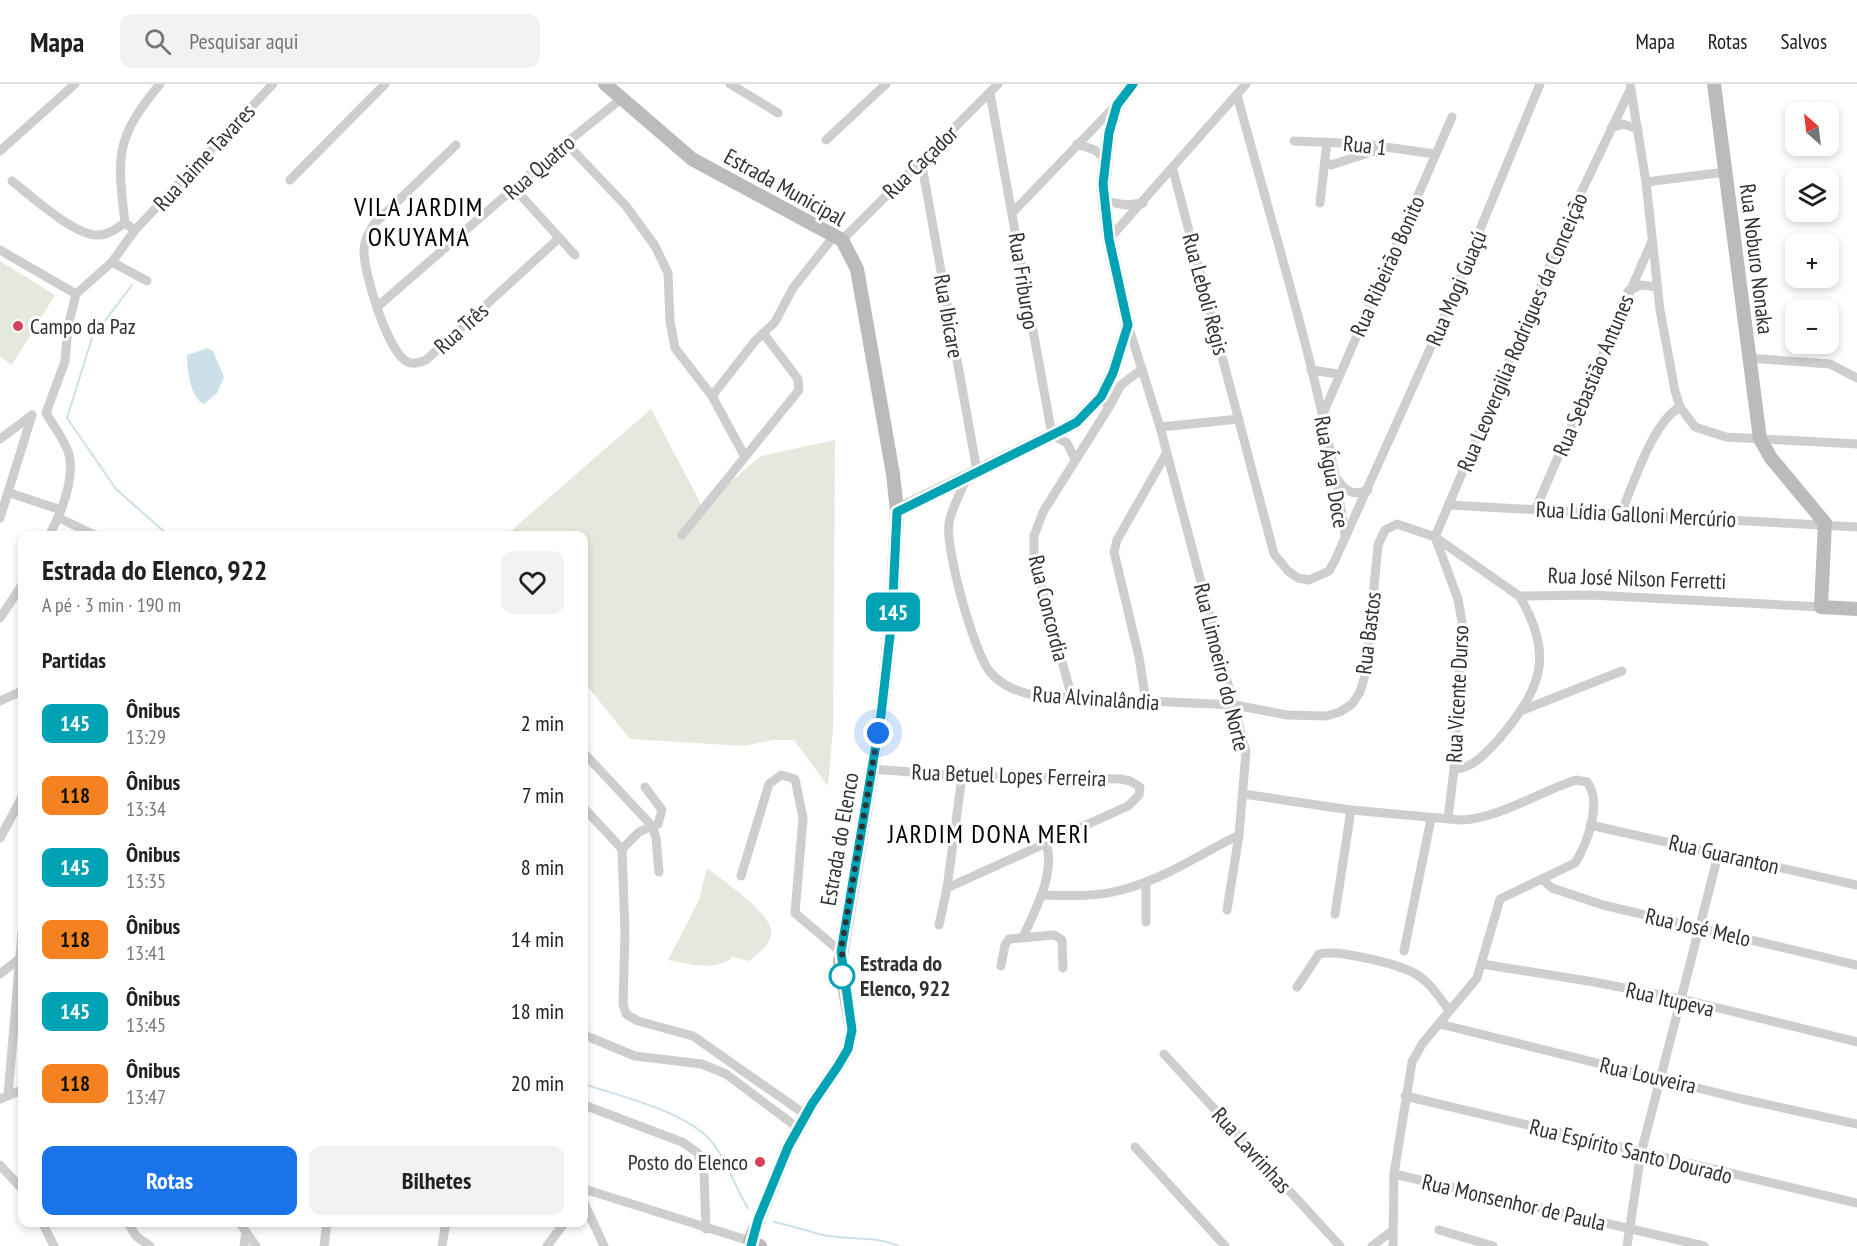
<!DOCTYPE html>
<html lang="pt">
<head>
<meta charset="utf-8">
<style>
  body { margin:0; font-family:"PT Sans Narrow",sans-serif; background:#f2f2f2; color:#202124; height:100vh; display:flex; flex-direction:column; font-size:22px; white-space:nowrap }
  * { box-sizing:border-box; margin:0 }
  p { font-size:20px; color:#757577 }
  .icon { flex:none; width:33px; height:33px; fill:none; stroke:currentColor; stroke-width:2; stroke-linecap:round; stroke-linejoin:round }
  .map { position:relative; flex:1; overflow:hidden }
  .side { position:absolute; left:18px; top:447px; width:570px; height:696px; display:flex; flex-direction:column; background:#fff; border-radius:12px; box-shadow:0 3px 9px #0003 }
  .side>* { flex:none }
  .badge { padding:0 12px; border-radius:9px; font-size:21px; line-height:39px }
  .needle { width:39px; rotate:332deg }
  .fabs { position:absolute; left:1785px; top:18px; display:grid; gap:12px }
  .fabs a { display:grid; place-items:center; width:54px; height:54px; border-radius:12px; background:#fff; box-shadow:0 3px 9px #0003; font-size:30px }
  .you { position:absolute; width:30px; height:30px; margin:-15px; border:4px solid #fff; border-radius:50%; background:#1a73e8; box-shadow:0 0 0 9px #1a73e833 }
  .map>.badge { position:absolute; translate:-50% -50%; box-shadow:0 0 0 3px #fff }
  h2 { padding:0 24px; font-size:22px; line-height:54px }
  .round { display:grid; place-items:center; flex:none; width:63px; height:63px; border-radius:12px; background:#f2f2f2 }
  .overview { display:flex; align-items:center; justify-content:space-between; height:102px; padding:0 24px }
  h1 { font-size:28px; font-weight:600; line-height:45px }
  .primary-button { display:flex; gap:12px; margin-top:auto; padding:12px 24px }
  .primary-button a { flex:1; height:69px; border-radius:12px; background:#1a73e8; color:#fff; font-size:24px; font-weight:600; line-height:69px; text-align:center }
  .primary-button a+a { background:#f2f2f2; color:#202124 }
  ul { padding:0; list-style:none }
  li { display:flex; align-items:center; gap:18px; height:72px; padding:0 24px }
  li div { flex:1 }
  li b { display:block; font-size:22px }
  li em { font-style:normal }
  li .badge { min-width:66px; font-weight:700; text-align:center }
  header { display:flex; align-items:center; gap:36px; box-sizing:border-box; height:84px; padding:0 30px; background:#fff; border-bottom:2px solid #e0e0e0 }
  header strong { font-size:28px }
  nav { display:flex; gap:33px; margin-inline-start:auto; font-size:21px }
  .search { width:420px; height:54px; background:#f2f2f2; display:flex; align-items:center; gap:15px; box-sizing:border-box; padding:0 21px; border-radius:12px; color:#757577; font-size:22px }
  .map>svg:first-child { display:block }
  .green { fill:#e5e9dd }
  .water { fill:#cbe0e8 }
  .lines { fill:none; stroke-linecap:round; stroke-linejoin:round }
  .stream { stroke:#cbe0e8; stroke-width:2 }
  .street { stroke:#cecece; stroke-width:9 }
  .secondary { stroke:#bbb; stroke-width:14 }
  .line-casing { stroke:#fff; stroke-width:14 }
  .line { stroke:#00a3b4; stroke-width:9 }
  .walk { stroke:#313131; stroke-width:6; stroke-dasharray:0 10.8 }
  .poi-dot { fill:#d9415a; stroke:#fff; stroke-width:2 }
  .stop-dot { fill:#fff; stroke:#00a3b4; stroke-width:3 }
  .labels { text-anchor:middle; stroke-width:6; stroke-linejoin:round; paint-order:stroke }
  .street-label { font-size:22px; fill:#313131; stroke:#fff }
  .poi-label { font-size:22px; fill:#313131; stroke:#fff; text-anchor:start }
  .stop-label { font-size:22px; font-weight:bold; fill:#313131; stroke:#fff; text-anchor:start }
  .quarter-label { font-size:26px; letter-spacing:1.5px; fill:#000; stroke:#fff }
</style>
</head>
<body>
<header>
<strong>Mapa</strong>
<div class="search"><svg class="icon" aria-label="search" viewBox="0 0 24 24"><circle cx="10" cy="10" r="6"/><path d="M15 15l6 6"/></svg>Pesquisar aqui</div>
<nav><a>Mapa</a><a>Rotas</a><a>Salvos</a></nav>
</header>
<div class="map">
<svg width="1857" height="1162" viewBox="0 0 1857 1162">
  <rect width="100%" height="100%" fill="#fff"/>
  <g class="green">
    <polygon points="0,177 55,211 12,281 0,273"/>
    <polygon points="651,325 702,422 761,372 835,356 833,645 828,702 794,656 773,656 744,662 630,655 584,598 584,452 505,452"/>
    <path d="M707 784C723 797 776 831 771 852 768 864 757 870 749 877L733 873C716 888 689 880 668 876L699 816Z"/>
  </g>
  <path class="water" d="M208 264 213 267 224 293 217 309 204 320C190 315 187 284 187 271Z"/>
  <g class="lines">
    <g class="stream">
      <polyline points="132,201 92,254 67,334 116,405 169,452"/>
      <path d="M584 1000C622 1013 670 1023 703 1049 724 1066 733 1101 748 1124"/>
      <path d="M774 1138C789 1141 804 1146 819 1150 844 1157 875 1151 898 1162"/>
    </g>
    <g class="street">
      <polyline points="730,0 778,29"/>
      <polyline points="1630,0 1646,98 1660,226 1675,307 1680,323 1695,343 1726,353 1857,360"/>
      <polyline points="990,9 1052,351 1067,359 1075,375"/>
      <path d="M1237 11C1276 156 1323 302 1345 450"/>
      <polyline points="1611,44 1623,40 1638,45"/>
      <polyline points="826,56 886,0"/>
      <polyline points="1294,57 1364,60 1435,70"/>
      <polyline points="566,59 626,122 655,162 668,189 670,237 675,264 712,312 744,371"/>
      <polyline points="1077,60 1095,66 1105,75"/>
      <path d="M456 61 374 140C369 149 364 156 364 166 363 187 388 270 408 278 414 281 420 278 426 276L558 155"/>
      <polyline points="0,67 75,0"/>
      <polyline points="921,76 977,387"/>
      <polyline points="1325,77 1331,81 1384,64"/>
      <polyline points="1173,86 1274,470 1288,487 1298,494 1309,496 1329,487 1335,476 1439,245 1540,0"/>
      <polyline points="290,96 385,0"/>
      <path d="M12 97C31 112 76 153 99 151 109 151 117 144 125 139"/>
      <polyline points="1646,98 1725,88"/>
      <polyline points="514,104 575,171"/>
      <polyline points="1104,117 1126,121 1143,119"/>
      <polyline points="1320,119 1327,58"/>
      <polyline points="1014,127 1116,21"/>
      <path d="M135 146 125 139C117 71 115 54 160 0"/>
      <polyline points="1109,155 1246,0"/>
      <polyline points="842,156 998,0"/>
      <polyline points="0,166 76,210"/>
      <polyline points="112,178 147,197"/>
      <polyline points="1628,207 1641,201 1657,203"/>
      <polyline points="377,223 566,59 621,15"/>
      <polyline points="1128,241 1160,343 1246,668 1239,751 1227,826"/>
      <polyline points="1748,274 1830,280 1857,294"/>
      <polyline points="1311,286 1338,290"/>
      <polyline points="712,312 755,257 775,238 793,204 834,152"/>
      <polyline points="1109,323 1121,301 1142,285"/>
      <polyline points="1322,332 1452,33"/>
      <polyline points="1160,343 1239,335"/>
      <polyline points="0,355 32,331"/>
      <path d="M967 393C962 406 950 427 949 440 945 464 974 569 990 588 1003 603 1019 608 1038 612L1235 621 1287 631 1326 632 1340 628 1352 620 1360 608 1366 588 1378 461 1385 446 1397 440 1435 453 1519 512 1591 511 1821 523"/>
      <path d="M1338 396C1346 408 1354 412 1368 406"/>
      <polyline points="10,409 61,426"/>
      <polyline points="1448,421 1857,443"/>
      <polyline points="1535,426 1652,157"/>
      <path d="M1621 429C1634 399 1652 339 1680 323"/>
      <polyline points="0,434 32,331"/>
      <polyline points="59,434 97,452"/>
      <polyline points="682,451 799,306 798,295 763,249"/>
      <path d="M49 452C61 429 75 396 69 370 65 356 53 341 46 329L65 277 68 243 76 210 112 178 135 146 273 0"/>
      <polyline points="1435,453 1578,115 1631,4"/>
      <polyline points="1435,453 1458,515 1462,538 1454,685 1448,735"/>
      <polyline points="0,534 22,501"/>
      <polyline points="1072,614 1034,474 1034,452 1043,428 1109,323 1101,313"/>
      <polyline points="0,617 22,607"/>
      <polyline points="1146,618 1139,573 1114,468 1117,456 1166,370"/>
      <polyline points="1523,626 1622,587"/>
      <polyline points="584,669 652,742 639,748 622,765 625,849 623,920 626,930 638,937 693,952 806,1031"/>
      <polyline points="872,685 962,692 1121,695 1130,697 1140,703 1139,711 1128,722 947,804"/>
      <path d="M1454 685C1474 684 1486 669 1499 655 1540 606 1556 572 1519 512"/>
      <polyline points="645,703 662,726 658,740 652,742 656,754 659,788"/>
      <path d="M1243 710 1351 726 1461 736C1501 734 1538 708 1576 696L1587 698C1603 718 1587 760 1575 779L1500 815 1477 894 1422 960 1412 978 1394 1090 1393 1162"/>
      <polyline points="584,724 622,765"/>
      <polyline points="1590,741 1857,801"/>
      <polyline points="0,754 22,713"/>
      <polyline points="741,792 769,700 781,691 795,695 803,734 795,829 841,868"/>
      <polyline points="1543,796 1552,804 1603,821 1857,881"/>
      <path d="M1042 811C1070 812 1098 813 1125 805 1164 795 1202 769 1239 751"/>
      <polyline points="1335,830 1351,726"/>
      <polyline points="1146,838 1146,798"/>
      <polyline points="939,841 947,804 962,692"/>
      <path d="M1023 853C1035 826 1056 789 1046 759"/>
      <polyline points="1404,867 1431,735"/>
      <polyline points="1482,880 1594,898 1682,915 1857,958"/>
      <polyline points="1001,882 1005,861 1009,855 1054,851 1062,856 1063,884"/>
      <polyline points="0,890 19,875"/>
      <path d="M1297 903 1319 870C1337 865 1397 880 1414 889 1429 897 1439 913 1449 926"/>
      <polyline points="1440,940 1742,1015 1857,1040"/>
      <polyline points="584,951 635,972 702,980 726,990 798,1044"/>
      <polyline points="1164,970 1340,1162"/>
      <polyline points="8,1011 22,849"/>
      <polyline points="1405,1012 1857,1119"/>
      <polyline points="0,1015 22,1006"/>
      <polyline points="584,1021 682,1058 698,1069 704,1089 706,1145"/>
      <polyline points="1135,1063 1225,1162"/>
      <polyline points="0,1081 22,1105"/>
      <polyline points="1394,1090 1704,1162"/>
      <polyline points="584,1105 750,1157 751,1160"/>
      <polyline points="584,1119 604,1162"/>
      <polyline points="42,1138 54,1162"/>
      <polyline points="127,1138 137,1153 150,1162"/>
      <polyline points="239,1138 256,1162"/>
      <polyline points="1439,1146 1493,1162"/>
      <polyline points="244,1162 246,1148"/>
      <polyline points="324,1162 327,1138"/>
      <polyline points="442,1162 446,1138"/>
      <polyline points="547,1162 565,1138"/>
      <polyline points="1372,1162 1392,1147"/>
      <polyline points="1627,1162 1641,1069 1719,768"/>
    </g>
    <g class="secondary">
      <polyline points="605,0 692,75 842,156 857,185 893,390 897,427 892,533 881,631 840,878 852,946 848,965 838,982 812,1020 788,1063 750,1157 760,1162"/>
      <polyline points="1714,0 1760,355 1771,374 1825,439 1821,523 1857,525"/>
      <polyline points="897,427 1064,345 1077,338 1101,313 1113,289 1128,241 1109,155 1103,101 1109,49 1117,21 1133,0"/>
    </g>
  </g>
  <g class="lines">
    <g class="line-casing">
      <polyline id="line" points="751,1162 758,1136 788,1063 812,1020 838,982 848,965 852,946 841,868 881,631 892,534 897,428 1064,345 1077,338 1101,313 1113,289 1128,241 1109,155 1103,100 1109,49 1117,21 1133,0"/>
    </g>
    <use href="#line" class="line"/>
    <polyline class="walk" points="842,892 842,860 878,649"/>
  </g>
  <g class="poi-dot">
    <circle cx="18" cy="242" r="6"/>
    <circle cx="760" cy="1078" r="6"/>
  </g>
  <circle class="stop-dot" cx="842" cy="892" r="12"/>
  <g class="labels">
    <g class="street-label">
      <text transform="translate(1365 61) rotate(6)" y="8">Rua 1</text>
      <text transform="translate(204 73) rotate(-47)" y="8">Rua Jaime Tavares</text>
      <text transform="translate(920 78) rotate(-44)" y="8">Rua Caçador</text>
      <text transform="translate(539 83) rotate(-41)" y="8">Rua Quatro</text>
      <text transform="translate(785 103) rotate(29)" y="8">Estrada Municipal</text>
      <text transform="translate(1757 175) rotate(83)" y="8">Rua Noburo Nonaka</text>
      <text transform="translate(1387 182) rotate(-66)" y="8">Rua Ribeirão Bonito</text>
      <text transform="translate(1024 197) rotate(81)" y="8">Rua Friburgo</text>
      <text transform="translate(1456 204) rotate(-67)" y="8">Rua Mogi Guaçú</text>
      <text transform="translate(1206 210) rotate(75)" y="8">Rua Leboli Régis</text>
      <text transform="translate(949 232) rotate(80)" y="8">Rua Ibicare</text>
      <text transform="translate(461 244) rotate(-42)" y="8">Rua Três</text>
      <text transform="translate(1522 248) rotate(-67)" y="8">Rua Leovergilia Rodrigues da Conceição</text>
      <text transform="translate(1593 291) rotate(-67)" y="8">Rua Sebastião Antunes</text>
      <text transform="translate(1332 388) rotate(80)" y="8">Rua Água Doce</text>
      <text transform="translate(1636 430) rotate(3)" y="8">Rua Lídia Galloni Mercúrio</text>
      <text transform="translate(1637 494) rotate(2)" y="8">Rua José Nilson Ferretti</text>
      <text transform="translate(1049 524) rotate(76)" y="8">Rua Concordia</text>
      <text transform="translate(1368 549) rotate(-83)" y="8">Rua Bastos</text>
      <text transform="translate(1222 583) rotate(76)" y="8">Rua Limoeiro do Norte</text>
      <text transform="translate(1457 610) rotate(-87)" y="8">Rua Vicente Durso</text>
      <text transform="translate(1096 614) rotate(4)" y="8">Rua Alvinalândia</text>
      <text transform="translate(1009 691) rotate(2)" y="8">Rua Betuel Lopes Ferreira</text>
      <text transform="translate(839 755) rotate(-80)" y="8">Estrada do Elenco</text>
      <text transform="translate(1724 770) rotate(13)" y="8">Rua Guaranton</text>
      <text transform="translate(1698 843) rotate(13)" y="8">Rua José Melo</text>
      <text transform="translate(1670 915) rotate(13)" y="8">Rua Itupeva</text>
      <text transform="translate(1648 991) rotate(13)" y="8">Rua Louveira</text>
      <text transform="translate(1252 1066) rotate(48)" y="8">Rua Lavrinhas</text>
      <text transform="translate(1631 1067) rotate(14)" y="8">Rua Espírito Santo Dourado</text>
      <text transform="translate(1514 1118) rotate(13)" y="8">Rua Monsenhor de Paula</text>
    </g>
    <g class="poi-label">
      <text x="30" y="250">Campo da Paz</text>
      <text x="748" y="1086" text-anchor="end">Posto do Elenco</text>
    </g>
    <g class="stop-label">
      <text x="860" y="887">Estrada do<tspan x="860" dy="25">Elenco, 922</tspan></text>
    </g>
    <g class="quarter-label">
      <text x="419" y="132">VILA JARDIM<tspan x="419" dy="30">OKUYAMA</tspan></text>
      <text x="989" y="759">JARDIM DONA MERI</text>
    </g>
  </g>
</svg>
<div class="fabs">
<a><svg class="needle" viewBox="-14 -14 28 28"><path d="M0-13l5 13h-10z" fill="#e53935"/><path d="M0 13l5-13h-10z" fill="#757577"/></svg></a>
<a><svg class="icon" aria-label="layers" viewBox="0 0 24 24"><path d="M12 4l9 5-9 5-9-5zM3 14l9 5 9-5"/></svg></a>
<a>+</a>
<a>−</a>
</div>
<div class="you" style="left:878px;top:649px"></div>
<b class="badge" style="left:893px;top:528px;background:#00a3b4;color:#fff">145</b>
<section class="side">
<div class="overview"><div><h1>Estrada do Elenco, 922</h1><p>A pé · 3 min · 190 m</p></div><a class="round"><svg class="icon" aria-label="heart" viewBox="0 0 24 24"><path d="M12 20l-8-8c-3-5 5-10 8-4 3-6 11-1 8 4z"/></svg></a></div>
<h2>Partidas</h2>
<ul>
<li><span class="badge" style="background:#00a3b4;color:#fff">145</span><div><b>Ônibus</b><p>13:29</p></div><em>2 min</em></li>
<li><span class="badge" style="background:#f58220;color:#111">118</span><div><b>Ônibus</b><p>13:34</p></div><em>7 min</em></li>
<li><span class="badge" style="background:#00a3b4;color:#fff">145</span><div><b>Ônibus</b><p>13:35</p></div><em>8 min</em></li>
<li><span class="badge" style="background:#f58220;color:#111">118</span><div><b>Ônibus</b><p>13:41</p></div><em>14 min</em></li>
<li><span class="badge" style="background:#00a3b4;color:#fff">145</span><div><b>Ônibus</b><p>13:45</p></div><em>18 min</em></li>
<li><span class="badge" style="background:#f58220;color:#111">118</span><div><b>Ônibus</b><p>13:47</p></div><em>20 min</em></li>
</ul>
<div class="primary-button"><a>Rotas</a><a>Bilhetes</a></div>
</section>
</div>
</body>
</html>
